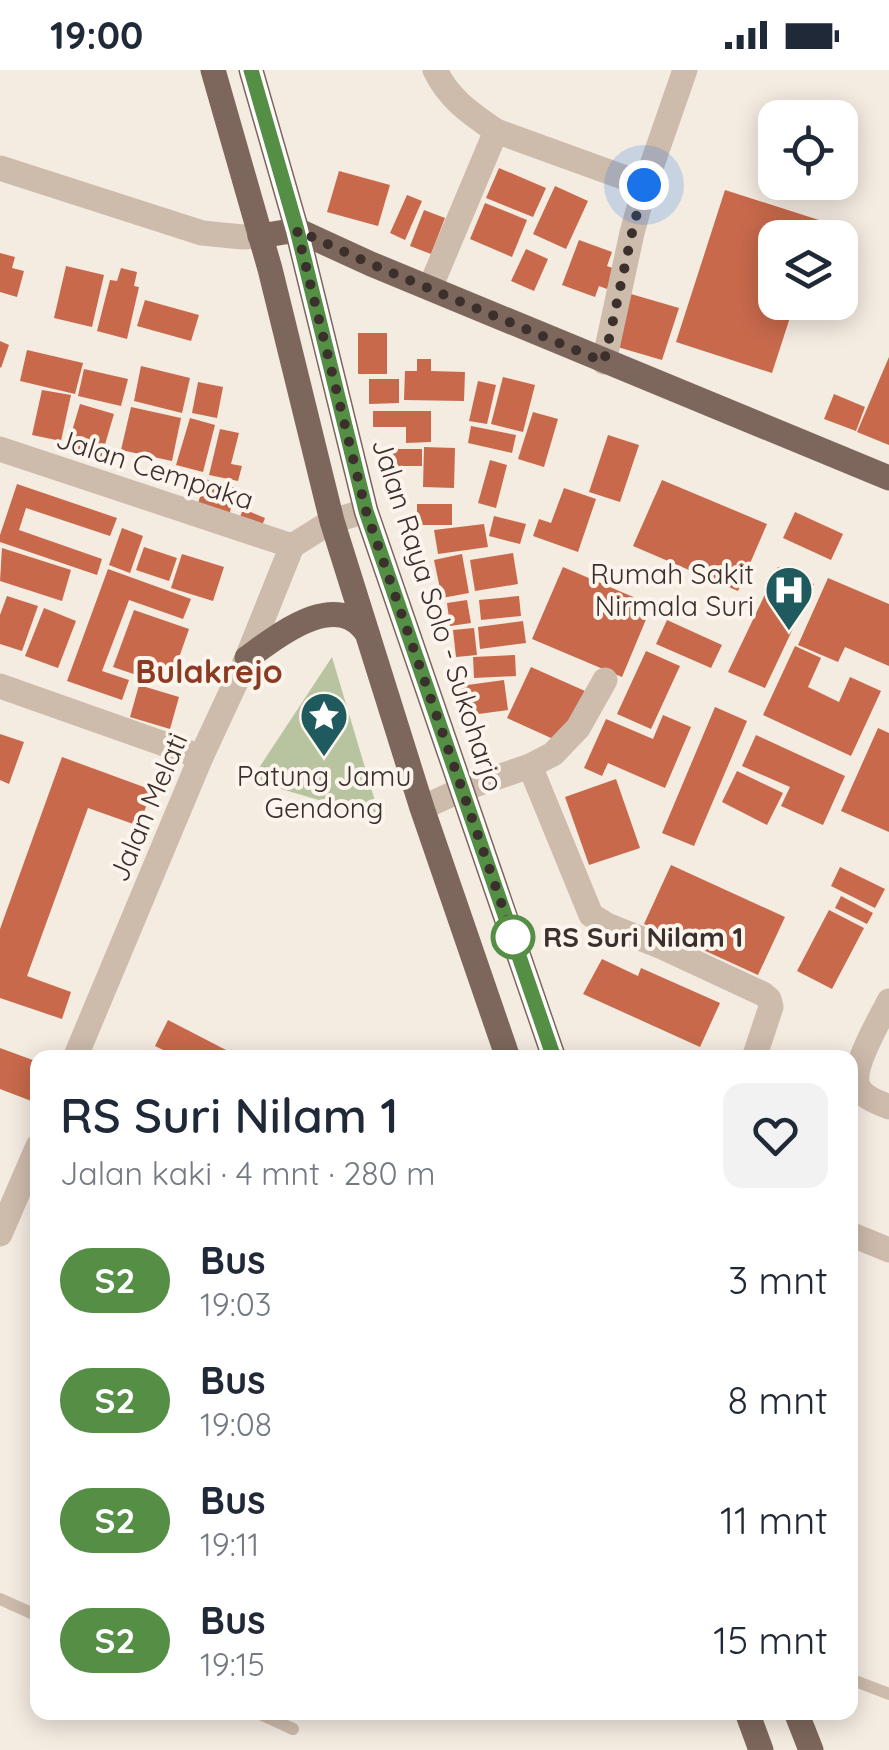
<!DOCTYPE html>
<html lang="id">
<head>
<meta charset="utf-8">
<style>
  body { margin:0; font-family:Quicksand,sans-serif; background:#f2f2f3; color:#1f2937; height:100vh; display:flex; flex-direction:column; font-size:38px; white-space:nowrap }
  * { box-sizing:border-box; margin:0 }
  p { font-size:32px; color:#747a83 }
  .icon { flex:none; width:55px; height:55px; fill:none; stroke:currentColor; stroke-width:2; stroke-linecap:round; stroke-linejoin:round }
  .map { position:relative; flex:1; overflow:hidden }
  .side { position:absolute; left:30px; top:980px; width:828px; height:670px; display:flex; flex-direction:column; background:#fff; border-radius:20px; box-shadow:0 5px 25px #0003 }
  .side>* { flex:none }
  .badge { padding:0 20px; border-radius:32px; font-size:35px; line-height:65px }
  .fabs { position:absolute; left:758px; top:30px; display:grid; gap:20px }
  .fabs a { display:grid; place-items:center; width:100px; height:100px; border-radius:20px; background:#fff; box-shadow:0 5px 25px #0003; font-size:50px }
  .you { position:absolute; width:50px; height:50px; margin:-25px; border:8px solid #fff; border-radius:50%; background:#1a73e8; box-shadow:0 0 0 15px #1a73e833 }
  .map>.badge { position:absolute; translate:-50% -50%; box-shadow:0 0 0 5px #fff }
  .round { display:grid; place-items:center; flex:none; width:105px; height:105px; border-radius:20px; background:#f2f2f3 }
  .overview { display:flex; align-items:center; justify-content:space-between; height:170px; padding:0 30px }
  h1 { font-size:48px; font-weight:600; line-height:75px }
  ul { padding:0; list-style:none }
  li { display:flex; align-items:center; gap:30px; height:120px; padding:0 30px }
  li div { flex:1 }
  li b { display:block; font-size:38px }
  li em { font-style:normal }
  li .badge { min-width:110px; font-weight:700; text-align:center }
  .status { display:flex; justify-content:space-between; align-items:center; height:70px; padding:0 50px; background:#fff; direction:ltr }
  .status svg { height:28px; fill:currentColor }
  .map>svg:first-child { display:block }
  .green { fill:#b8c4a0 }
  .building { fill:#c8694b }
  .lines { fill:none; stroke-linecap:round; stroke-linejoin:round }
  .lane { stroke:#cdbbac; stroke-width:12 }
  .street { stroke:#cdbbac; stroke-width:25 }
  .primary { stroke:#7d675c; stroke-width:25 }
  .line-casing { stroke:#fff; stroke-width:22 }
  .line { stroke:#548f45; stroke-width:15 }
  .walk { stroke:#3b302b; stroke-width:10; stroke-dasharray:0 18 }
  .stop-dot { fill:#fff; stroke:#548f45; stroke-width:5 }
  .labels { text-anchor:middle; stroke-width:8; stroke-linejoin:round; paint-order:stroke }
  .street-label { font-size:28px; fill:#3b302b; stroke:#fbf5ee }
  .poi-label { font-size:28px; fill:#3b302b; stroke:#fbf5ee; text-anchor:end }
  .stop-label { font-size:28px; font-weight:bold; fill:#3b302b; stroke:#fbf5ee; text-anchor:start }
  .quarter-label { font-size:32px; font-weight:bold; fill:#8c3b22; stroke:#fbf5ee }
</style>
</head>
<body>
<div class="status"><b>19:00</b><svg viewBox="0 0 49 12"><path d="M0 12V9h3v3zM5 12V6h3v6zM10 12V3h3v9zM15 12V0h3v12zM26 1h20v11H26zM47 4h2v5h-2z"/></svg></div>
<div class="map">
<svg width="889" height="1680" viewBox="0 0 889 1680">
  <rect width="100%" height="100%" fill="#f4ebe1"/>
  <polygon class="green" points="332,587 380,748 251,710"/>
  <g class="building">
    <polygon points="499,98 546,118 533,147 486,128"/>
    <polygon points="339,101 390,115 378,156 327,142"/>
    <polygon points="555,116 588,131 566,179 533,164"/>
    <polygon points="725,120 822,151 816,168 775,168 775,232 795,232 772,303 676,272"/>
    <polygon points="407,125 422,131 405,170 390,163"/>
    <polygon points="485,133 527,150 512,187 470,169"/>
    <polygon points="424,140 445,148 431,184 410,176"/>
    <polygon points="579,170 612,182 607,196 615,199 607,219 599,216 595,227 562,215"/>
    <polygon points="526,179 548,189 534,221 511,211"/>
    <polygon points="0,183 15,187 12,198 24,201 17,227 0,222"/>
    <polygon points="66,196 104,205 92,257 54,248"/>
    <polygon points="121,198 137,202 134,216 139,217 127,269 97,261 110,210 117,211"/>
    <polygon points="631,224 679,238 662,290 614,276"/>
    <polygon points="145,230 199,245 191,271 137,256"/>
    <rect x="358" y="263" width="29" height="41"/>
    <polygon points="0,271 9,275 1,298 0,297"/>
    <polygon points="27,280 83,293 75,324 20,311"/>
    <polygon points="889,287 889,375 857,362"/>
    <polygon points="417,289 431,289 431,301 465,302 464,331 404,330 405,301 417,301"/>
    <polygon points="141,296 190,308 182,343 134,331"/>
    <polygon points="84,299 128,309 121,336 78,326"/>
    <polygon points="503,307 535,315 523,362 491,354"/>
    <polygon points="369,309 399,309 399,333 369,334"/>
    <polygon points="478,311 496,315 487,354 469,351"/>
    <polygon points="198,312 223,317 217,348 192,343"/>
    <polygon points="42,320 71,325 61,371 32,365"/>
    <polygon points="834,324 865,337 856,361 824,349"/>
    <polygon points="80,334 114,344 101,388 67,378"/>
    <polygon points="131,337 181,348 172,391 121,380"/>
    <polygon points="373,341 431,341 431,372 406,373 406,357 373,357"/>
    <polygon points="533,342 558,349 544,397 518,389"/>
    <polygon points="190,348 215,355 203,402 176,395"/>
    <polygon points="471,356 516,365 512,383 468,373"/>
    <polygon points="220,359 239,363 231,394 242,396 238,411 209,405"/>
    <polygon points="608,365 639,375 620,432 589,422"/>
    <polygon points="424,377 455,378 454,418 423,417"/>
    <rect x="389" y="379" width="33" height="17"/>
    <polygon points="490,390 507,395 496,438 478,433"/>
    <polygon points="205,409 236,418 228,450 196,441"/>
    <polygon points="662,410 767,454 738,521 633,476"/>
    <polygon points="17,414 117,448 110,466 26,438 19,460 102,489 97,505 0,472 0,465"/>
    <polygon points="564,418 596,429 578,482 533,466 539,449 551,453"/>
    <rect x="417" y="434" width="35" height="21"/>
    <polygon points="243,439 265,448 259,463 237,455"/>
    <polygon points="795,442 843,464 831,490 783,468"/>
    <polygon points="494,446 526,454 520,474 489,466"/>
    <polygon points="484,454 488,477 438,484 434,460"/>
    <polygon points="122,458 143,466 130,503 109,495"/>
    <polygon points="144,477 177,488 169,511 136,500"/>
    <polygon points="2,478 71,500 62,531 0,511"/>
    <polygon points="513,483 518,514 475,521 470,490"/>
    <polygon points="182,484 224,497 213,531 171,518"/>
    <polygon points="462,484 469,523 442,528 434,490"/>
    <polygon points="563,497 652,535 622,607 532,569"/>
    <polygon points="778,497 814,514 765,618 728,602"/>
    <polygon points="108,499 191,529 183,549 129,530 102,601 129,610 122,630 67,611"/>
    <polygon points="828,508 889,534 889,596 845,577 838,592 798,575"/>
    <polygon points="7,526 38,536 22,581 0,574 0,545"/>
    <polygon points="519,526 521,546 481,550 479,530"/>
    <polygon points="467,530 471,553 450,556 447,533"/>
    <polygon points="44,538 76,551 58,598 25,586"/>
    <polygon points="134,540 189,559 169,616 113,597"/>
    <polygon points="667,550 722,575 711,598 656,574"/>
    <polygon points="523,551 526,573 480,579 478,557"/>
    <polygon points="474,558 477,585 456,587 453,560"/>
    <polygon points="795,576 821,588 808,617 839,632 850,607 881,621 851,686 763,645"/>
    <polygon points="646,581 680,596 651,659 617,644"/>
    <polygon points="515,585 516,606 474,608 473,587"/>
    <polygon points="531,597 585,621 562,673 507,648"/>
    <polygon points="504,610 508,640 464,646 460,616"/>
    <polygon points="139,615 179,627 170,659 130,647"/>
    <polygon points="715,637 747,651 694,776 662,763"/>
    <polygon points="663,645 691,657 665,718 608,693 602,706 584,698 606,649 653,669"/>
    <polygon points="878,658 889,663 889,762 841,741"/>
    <polygon points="0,664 24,672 9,714 0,710"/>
    <polygon points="756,665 845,706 823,755 781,736 790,717 742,696"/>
    <polygon points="62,687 152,720 139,756 88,738 27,906 71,922 62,949 0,928 0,859"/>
    <polygon points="737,701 783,723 767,755 722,732"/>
    <polygon points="616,709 640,778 589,795 565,727"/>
    <polygon points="671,795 785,847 758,905 688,873 682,885 653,872 659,860 644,854"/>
    <polygon points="840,797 885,819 875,838 831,816"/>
    <polygon points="841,826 873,843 867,854 835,838"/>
    <polygon points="829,840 864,858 832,919 797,901"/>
    <polygon points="602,889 638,906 641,898 720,933 700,977 583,924"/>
    <polygon points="168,950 228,981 225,988 179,988 155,976"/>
    <polygon points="0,978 38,992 38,1023 34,1032 0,1019"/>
  </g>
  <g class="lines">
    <g class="lane">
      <polyline points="0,1529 38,1546"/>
      <polyline points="850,1609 889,1624"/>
      <polyline points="256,1642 293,1659"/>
    </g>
    <g class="street">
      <path d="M435 0C449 29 470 43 496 61"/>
      <polyline points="0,98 202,163 243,167 260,166"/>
      <polyline points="430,218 496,61 645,115"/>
      <polyline points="604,292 632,163 645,115 685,0"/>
      <polyline points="0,379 292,476"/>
      <polyline points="0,616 201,687"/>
      <polyline points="530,696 591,845 607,855 662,877 763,924 769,929 771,937 754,988"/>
      <polyline points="422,738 463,719 530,696 553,684 578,658 605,610"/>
      <path d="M889 931C880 950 846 1004 861 1021 867 1029 880 1033 889 1037"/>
      <polyline points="75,988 201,687 247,588 292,476 332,451 366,441"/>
      <polyline points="0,1164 38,1076"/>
      <polyline points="850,1164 889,1180"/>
    </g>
    <g class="primary">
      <polyline points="213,0 270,199 332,451 422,738 508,988"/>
      <polyline points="251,0 297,160 366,441 554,988"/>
      <polyline points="260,166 297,160 371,194 889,408"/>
      <path d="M247 588C278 566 336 518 367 563"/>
      <polyline points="747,1642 761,1680"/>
      <polyline points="796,1642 811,1680"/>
    </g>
  </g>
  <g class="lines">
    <g class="line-casing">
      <polyline id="line" points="251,0 297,160 366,441 554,988"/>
    </g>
    <use href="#line" class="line"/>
    <polyline class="walk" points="513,867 366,441 297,160 371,194 604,292 632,163 644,115"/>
  </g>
  <defs>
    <g id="hospital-pin" transform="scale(2.5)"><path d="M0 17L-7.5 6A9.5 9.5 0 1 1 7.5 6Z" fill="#1f5a5e" stroke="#fbf5ee"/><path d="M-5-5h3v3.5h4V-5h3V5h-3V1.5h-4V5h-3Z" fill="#fff"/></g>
    <g id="sight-pin" transform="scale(2.5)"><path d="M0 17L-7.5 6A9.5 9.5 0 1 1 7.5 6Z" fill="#1f5a5e" stroke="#fbf5ee"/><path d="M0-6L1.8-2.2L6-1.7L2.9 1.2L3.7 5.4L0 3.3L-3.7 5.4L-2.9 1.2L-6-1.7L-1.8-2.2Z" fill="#fff"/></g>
  </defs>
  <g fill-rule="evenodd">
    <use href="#hospital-pin" x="789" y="520"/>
    <use href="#sight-pin" x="324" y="646"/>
  </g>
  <circle class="stop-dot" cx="513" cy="867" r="20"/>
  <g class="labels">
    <g class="street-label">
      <text transform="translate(155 399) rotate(18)" y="10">Jalan Cempaka</text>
      <text transform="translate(438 545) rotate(72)" y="10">Jalan Raya Solo - Sukoharjo</text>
      <text transform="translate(148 737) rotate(-67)" y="10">Jalan Melati</text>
    </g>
    <g class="poi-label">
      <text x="754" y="514">Rumah Sakit<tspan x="754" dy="32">Nirmala Suri</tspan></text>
      <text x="324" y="716" text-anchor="middle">Patung Jamu<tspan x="324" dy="32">Gendong</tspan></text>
    </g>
    <g class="stop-label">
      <text x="543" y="877">RS Suri Nilam 1</text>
    </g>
    <g class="quarter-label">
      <text x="209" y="613">Bulakrejo</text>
    </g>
  </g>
</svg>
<div class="fabs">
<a><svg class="icon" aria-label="locate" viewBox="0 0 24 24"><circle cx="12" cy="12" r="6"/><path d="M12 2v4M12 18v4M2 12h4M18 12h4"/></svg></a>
<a><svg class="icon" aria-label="layers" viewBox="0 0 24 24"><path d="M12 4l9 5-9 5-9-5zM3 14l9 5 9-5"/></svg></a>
</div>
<div class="you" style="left:644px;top:115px"></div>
<section class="side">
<div class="overview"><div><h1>RS Suri Nilam 1</h1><p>Jalan kaki · 4 mnt · 280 m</p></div><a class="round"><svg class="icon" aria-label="heart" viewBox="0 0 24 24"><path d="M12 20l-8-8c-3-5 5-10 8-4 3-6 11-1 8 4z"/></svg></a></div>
<ul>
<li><span class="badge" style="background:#548f45;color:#fff">S2</span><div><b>Bus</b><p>19:03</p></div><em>3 mnt</em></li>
<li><span class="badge" style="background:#548f45;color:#fff">S2</span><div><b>Bus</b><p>19:08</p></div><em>8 mnt</em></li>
<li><span class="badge" style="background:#548f45;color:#fff">S2</span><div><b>Bus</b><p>19:11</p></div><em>11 mnt</em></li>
<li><span class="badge" style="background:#548f45;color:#fff">S2</span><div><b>Bus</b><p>19:15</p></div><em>15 mnt</em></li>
</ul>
</section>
</div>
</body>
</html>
